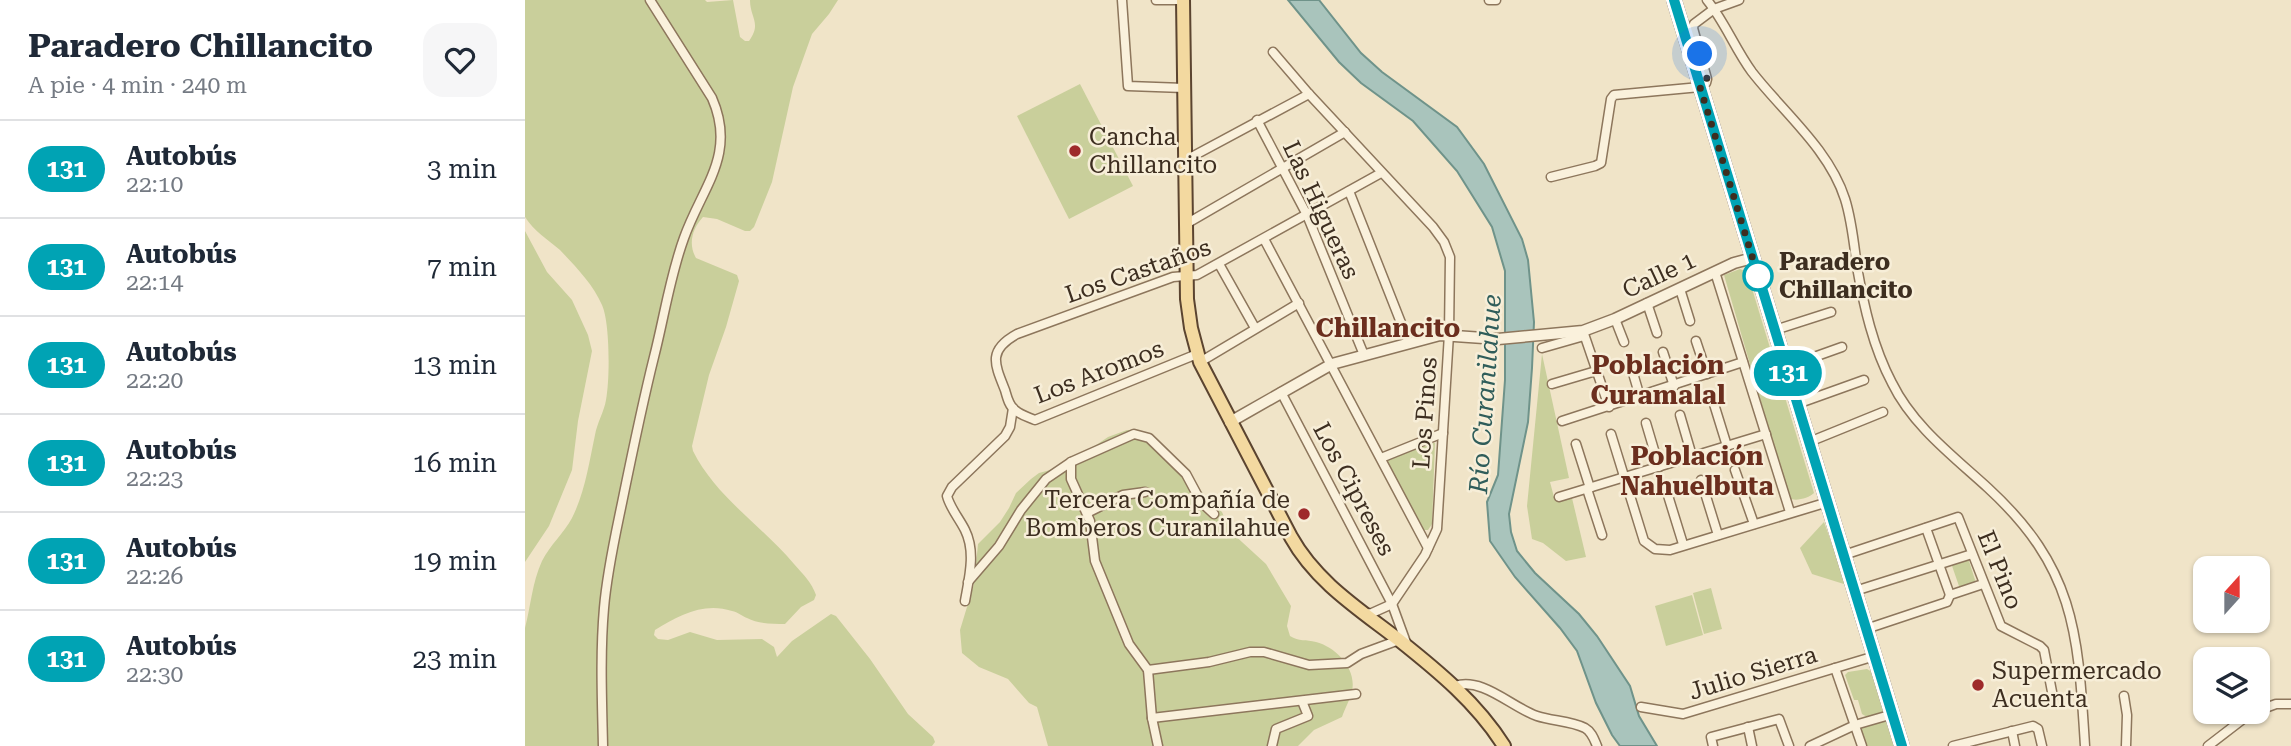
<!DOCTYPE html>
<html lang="es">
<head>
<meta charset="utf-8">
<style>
  body { margin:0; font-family:"Roboto Serif",serif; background:#f6f6f7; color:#1f2937; height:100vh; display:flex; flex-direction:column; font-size:26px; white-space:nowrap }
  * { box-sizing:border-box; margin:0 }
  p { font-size:23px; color:#747a83 }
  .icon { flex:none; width:38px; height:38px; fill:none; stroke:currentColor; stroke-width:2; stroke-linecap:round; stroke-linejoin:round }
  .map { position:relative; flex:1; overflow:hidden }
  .side { display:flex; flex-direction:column; background:#fff; width:525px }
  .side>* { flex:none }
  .badge { padding:0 14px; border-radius:23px; font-size:24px; line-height:46px }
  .needle { width:46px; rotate:21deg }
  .controls { position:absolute; left:1668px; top:556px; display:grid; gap:14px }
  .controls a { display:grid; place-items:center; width:77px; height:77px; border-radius:14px; background:#fff; box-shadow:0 2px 5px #0004; font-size:35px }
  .you { position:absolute; width:35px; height:35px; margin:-18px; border:5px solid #fff; border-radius:50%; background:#1a73e8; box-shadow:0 0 0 10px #1a73e833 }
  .map>.badge { position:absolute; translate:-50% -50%; box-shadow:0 0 0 4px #fff }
  .round { display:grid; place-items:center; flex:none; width:74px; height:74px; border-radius:21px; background:#f6f6f7 }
  .head { display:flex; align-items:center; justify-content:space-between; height:119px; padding:0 28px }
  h1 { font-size:33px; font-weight:700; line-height:52px }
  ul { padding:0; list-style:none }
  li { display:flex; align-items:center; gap:21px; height:98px; padding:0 28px; border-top:2px solid #e0e1e3 }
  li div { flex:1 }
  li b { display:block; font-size:26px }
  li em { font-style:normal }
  li .badge { min-width:77px; font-weight:700; text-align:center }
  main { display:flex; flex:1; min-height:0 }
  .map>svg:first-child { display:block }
  .green { fill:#c9cf9b }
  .water { fill:#a9c4bc; stroke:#6f938a; stroke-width:2 }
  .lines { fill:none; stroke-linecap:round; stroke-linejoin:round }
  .minor-casing { stroke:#8d765c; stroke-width:11 }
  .tertiary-casing { stroke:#8d765c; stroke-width:13 }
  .primary-casing { stroke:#5b4430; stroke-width:16 }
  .minor { stroke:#faf1dc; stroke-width:8 }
  .tertiary { stroke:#faf1dc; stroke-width:10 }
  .primary { stroke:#f3d9a0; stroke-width:12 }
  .line-casing { stroke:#fff; stroke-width:16 }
  .line { stroke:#00a3b4; stroke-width:10 }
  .walk { stroke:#3d2e20; stroke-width:7; stroke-dasharray:0 12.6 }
  .poi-dot { fill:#9e2a2b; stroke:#f7eed8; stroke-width:2.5 }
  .stop-dot { fill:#fff; stroke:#00a3b4; stroke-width:3.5 }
  .labels { text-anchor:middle; stroke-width:5; stroke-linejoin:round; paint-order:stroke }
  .poi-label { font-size:24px; fill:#3d2e20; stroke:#f7eed8; text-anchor:start }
  .street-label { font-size:24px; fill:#3d2e20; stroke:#f7eed8 }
  .stop-label { font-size:24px; font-weight:bold; fill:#3d2e20; stroke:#f7eed8; text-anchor:start }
  .neighbourhood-label { font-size:26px; font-weight:bold; fill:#6b2e1e; stroke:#f7eed8 }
  .water-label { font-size:26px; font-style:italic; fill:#2f5d5a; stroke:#f7eed8 }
</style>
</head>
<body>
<main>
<section class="side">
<div class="head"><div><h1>Paradero Chillancito</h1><p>A pie · 4 min · 240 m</p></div><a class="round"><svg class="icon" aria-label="heart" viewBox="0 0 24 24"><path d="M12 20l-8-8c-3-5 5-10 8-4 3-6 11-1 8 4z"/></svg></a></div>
<ul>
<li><span class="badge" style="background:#00a3b4;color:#fff">131</span><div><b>Autobús</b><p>22:10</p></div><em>3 min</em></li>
<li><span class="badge" style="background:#00a3b4;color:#fff">131</span><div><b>Autobús</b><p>22:14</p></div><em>7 min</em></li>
<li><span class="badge" style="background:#00a3b4;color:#fff">131</span><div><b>Autobús</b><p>22:20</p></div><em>13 min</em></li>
<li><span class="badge" style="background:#00a3b4;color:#fff">131</span><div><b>Autobús</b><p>22:23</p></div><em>16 min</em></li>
<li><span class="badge" style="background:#00a3b4;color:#fff">131</span><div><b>Autobús</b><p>22:26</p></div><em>19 min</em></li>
<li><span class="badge" style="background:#00a3b4;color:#fff">131</span><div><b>Autobús</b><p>22:30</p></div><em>23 min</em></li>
</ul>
</section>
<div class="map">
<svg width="1766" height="746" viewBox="0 0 1766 746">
  <rect width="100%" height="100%" fill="#f0e4c8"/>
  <g class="green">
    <path d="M0 0H180L182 2 208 0 215 37 220 41H224C237 23 225 18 225 0H313L304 14 287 34 268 87 247 182 229 227 225 231H220L192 219 178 217C167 229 163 244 171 258L212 275 214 281 201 327 184 375 167 446 168 451C191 497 236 525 269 564 278 574 287 583 291 595L289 600 276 607 260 624C248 624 233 624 222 618 217 616 213 612 207 611 179 602 154 615 130 630L129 635 133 639 143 640 165 632 192 640 237 639 249 647 252 657 267 641 306 614 311 616 345 659 383 714 408 737 410 742 407 746H0V628C6 605 7 583 17 561 25 545 39 533 47 518 60 492 64 463 70 435 72 423 79 412 81 400 85 379 85 323 77 305 68 284 50 266 35 250 23 240 9 231 0 217Z"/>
    <polygon points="555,84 608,186 544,219 492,116"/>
    <polygon points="0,231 22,272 47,300 63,335 67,351 53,421 47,470 24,526 0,562"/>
    <path d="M1215 269 1222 272 1289 493C1284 498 1270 502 1264 498L1199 275Z"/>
    <polygon points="1017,354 1044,478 1025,482 1030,501 1047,498 1061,557 1041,561 1018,543 1007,539 1002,506"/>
    <path d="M602 430H612L626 437 666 476 681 498 697 512 705 531 741 564 766 606 762 626 765 636C774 642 781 639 791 642 811 647 832 669 827 691 825 700 820 708 817 717L789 730 773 746H523L512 707 504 703 483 679 454 667 437 653 435 630 449 584 453 544 475 522 484 508 491 493 506 479 514 473 529 469 558 454 583 437Z"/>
    <polygon points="903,442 910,443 907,524 903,530 898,530 861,460"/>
    <polygon points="1299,522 1322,585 1287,574 1275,548"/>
    <polygon points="1443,558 1451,583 1435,589 1426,563"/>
    <polygon points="1186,588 1197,629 1179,634 1168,593"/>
    <polygon points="1167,595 1178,635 1141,646 1130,606"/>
    <polygon points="1342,669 1347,672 1359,710 1355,714 1342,717 1337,714 1333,700 1329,700 1320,675 1323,672"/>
    <polygon points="1362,721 1370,746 1339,746 1333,728"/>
  </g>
  <polygon class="water" points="763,0 794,0 836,53 857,72 932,127 959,164 997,239 1003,260 1009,322 1007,368 1003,422 984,514 986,532 992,551 1010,573 1054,614 1072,636 1105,686 1114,716 1132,746 1095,746 1087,735 1071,703 1052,651 1035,628 990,577 965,541 962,502 973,475 980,380 980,271 967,227 932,171 888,121 836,83 814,62"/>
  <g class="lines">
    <g class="minor-casing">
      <g id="minor">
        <polyline points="597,0 603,86 659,88"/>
        <polyline points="631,0 658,0"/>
        <polyline points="964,0 971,0"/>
        <path d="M1182 0C1200 22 1210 49 1227 72 1258 112 1304 149 1320 199 1327 221 1329 245 1332 267 1339 307 1348 347 1367 383 1388 426 1428 456 1463 488 1551 569 1553 634 1560 746"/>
        <polyline points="748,52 784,94 908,227 919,242 925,257 924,334 912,529 900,555 867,604"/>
        <polyline points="732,120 782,215 839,355"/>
        <polyline points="659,161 784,94"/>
        <polyline points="1026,177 1070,166 1076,163 1086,99 1089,95 1175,87 1181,83 1182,79 1168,28 1169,24 1189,9 1214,0"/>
        <polyline points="824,191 884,343"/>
        <polyline points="661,224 820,132"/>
        <polyline points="739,239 903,548"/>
        <polyline points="694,264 730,328"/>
        <polyline points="1190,272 1265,512"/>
        <polyline points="1155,289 1165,321"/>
        <polyline points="1122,303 1132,333"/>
        <polyline points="1090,319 1099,342"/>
        <polyline points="1250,330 1306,312"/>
        <polyline points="1058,331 1084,407"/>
        <polyline points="1171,341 1182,374"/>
        <polyline points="1017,348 1059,336"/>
        <polyline points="1138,352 1149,386"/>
        <path d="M672 354 510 420C503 417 495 415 490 410 484 406 482 397 480 390 469 363 463 350 492 334L648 277 672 275 856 173"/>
        <polyline points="675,362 774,303"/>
        <polyline points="1105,363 1115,397"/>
        <polyline points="1261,367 1317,347"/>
        <polyline points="1027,384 1071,371"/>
        <polyline points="756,392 867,604 882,645"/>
        <polyline points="1189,404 1202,446"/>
        <polyline points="1272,404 1339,380"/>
        <polyline points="1155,415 1167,456"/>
        <polyline points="1037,421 1218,362"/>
        <polyline points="1121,423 1134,467"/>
        <polyline points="1086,434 1119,541 1130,549 1145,550 1303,502"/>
        <polyline points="1284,442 1358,412"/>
        <polyline points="1051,444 1065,488"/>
        <polyline points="856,458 918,433"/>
        <polyline points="546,462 546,479 565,521 570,561 604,644 623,670 627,718 633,746"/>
        <polyline points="1210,470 1229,524"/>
        <polyline points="1176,480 1193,535"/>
        <polyline points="1062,489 1077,535"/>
        <polyline points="1141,489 1158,544"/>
        <polyline points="1034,497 1241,434"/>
        <polyline points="562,513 598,495 620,492"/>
        <polyline points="1401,528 1425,595"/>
        <polyline points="1319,555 1433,517 1476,626 1515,646 1519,650 1528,697"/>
        <polyline points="443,582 474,546 496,510 521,479 546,462 609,434 624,438 661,474 676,502 689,514"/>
        <polyline points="1330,591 1447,554"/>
        <path d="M440 601C444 578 451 552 440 530 434 518 425 508 422 496L427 487 480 436 485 427 488 408"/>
        <polyline points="839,614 847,613 867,604"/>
        <polyline points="1341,629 1422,602 1425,595 1458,584"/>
        <polyline points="1310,668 1337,746"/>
        <polyline points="623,670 684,662 725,652 739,652 784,665 822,663 836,654 874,640"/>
        <path d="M930 686C958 677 986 707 1012 716 1027 721 1046 721 1060 728 1067 732 1069 739 1072 746"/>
        <polyline points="1599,696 1602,715 1601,746"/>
        <polyline points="1116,707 1158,714 1350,656"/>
        <polyline points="1732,711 1751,704 1766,704"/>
        <polyline points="627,718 831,694"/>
        <polyline points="1223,727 1227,746"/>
        <polyline points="1487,731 1490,746"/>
        <path d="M78 746C77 700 75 654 79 608 82 572 90 537 97 503 107 454 117 405 129 357 139 318 145 276 159 238 177 187 212 155 187 98L125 0"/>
        <polyline points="747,746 751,729 783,716 777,701"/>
        <polyline points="1188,746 1186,737 1254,719 1264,746"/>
        <polyline points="1285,746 1330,725 1368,714"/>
        <polyline points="1428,746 1508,726 1513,729 1517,746"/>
        <polyline points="1683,746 1722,716 1731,712"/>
      </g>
    </g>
    <g class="tertiary-casing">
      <polyline id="tertiary" points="705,422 807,364 915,335 973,339 1058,331 1090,319 1209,263 1228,258"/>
    </g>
    <g class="primary-casing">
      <g id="primary">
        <path d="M658 0 662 299 666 328 675 362 766 537C791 582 834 609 874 640 913 671 952 703 979 746"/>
        <polyline points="1149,0 1377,746"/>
      </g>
    </g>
    <use href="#minor" class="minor"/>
    <use href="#tertiary" class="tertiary"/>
    <use href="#primary" class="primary"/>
  </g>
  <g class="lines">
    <g class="line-casing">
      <polyline id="line" points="1149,0 1377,746"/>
    </g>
    <use href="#line" class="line"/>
    <polyline class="walk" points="1175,54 1182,79 1175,87 1235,282 1233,276"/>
  </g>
  <g class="poi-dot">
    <circle cx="550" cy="151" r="7"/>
    <circle cx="779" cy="514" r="7"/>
    <circle cx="1453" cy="685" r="7"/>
  </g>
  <circle class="stop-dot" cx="1233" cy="276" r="14"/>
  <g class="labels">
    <g class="poi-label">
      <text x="564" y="145">Cancha<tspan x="564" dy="28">Chillancito</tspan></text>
      <text x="765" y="508" text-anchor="end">Tercera Compañía de<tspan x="765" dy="28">Bomberos Curanilahue</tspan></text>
      <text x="1467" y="679">Supermercado<tspan x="1467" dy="28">Acuenta</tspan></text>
    </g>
    <g class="street-label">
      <text transform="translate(796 210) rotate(65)" y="8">Las Higueras</text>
      <text transform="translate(613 271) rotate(-19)" y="8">Los Castaños</text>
      <text transform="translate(1134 275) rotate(-25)" y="8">Calle 1</text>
      <text transform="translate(574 372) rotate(-21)" y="8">Los Aromos</text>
      <text transform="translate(900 413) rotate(-86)" y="8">Los Pinos</text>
      <text transform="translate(829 489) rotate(62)" y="8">Los Cipreses</text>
      <text transform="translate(1475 570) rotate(68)" y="8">El Pino</text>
      <text transform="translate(1228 673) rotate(-17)" y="8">Julio Sierra</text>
    </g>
    <g class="stop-label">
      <text x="1254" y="270">Paradero<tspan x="1254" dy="28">Chillancito</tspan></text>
    </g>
    <g class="neighbourhood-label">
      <text x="863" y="337">Chillancito</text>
      <text x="1133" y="374">Población<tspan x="1133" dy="30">Curamalal</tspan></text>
      <text x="1172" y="465">Población<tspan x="1172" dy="30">Nahuelbuta</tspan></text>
    </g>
    <g class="water-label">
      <text transform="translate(960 394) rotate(-86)" y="9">Río Curanilahue</text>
    </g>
  </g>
</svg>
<div class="controls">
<a><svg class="needle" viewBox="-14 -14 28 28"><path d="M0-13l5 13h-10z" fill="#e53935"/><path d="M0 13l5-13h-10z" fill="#747a83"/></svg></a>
<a><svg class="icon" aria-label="layers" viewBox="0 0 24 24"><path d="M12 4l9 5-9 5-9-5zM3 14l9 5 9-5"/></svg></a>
</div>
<div class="you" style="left:1175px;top:54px"></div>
<b class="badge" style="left:1263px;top:373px;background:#00a3b4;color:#fff">131</b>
</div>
</main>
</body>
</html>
